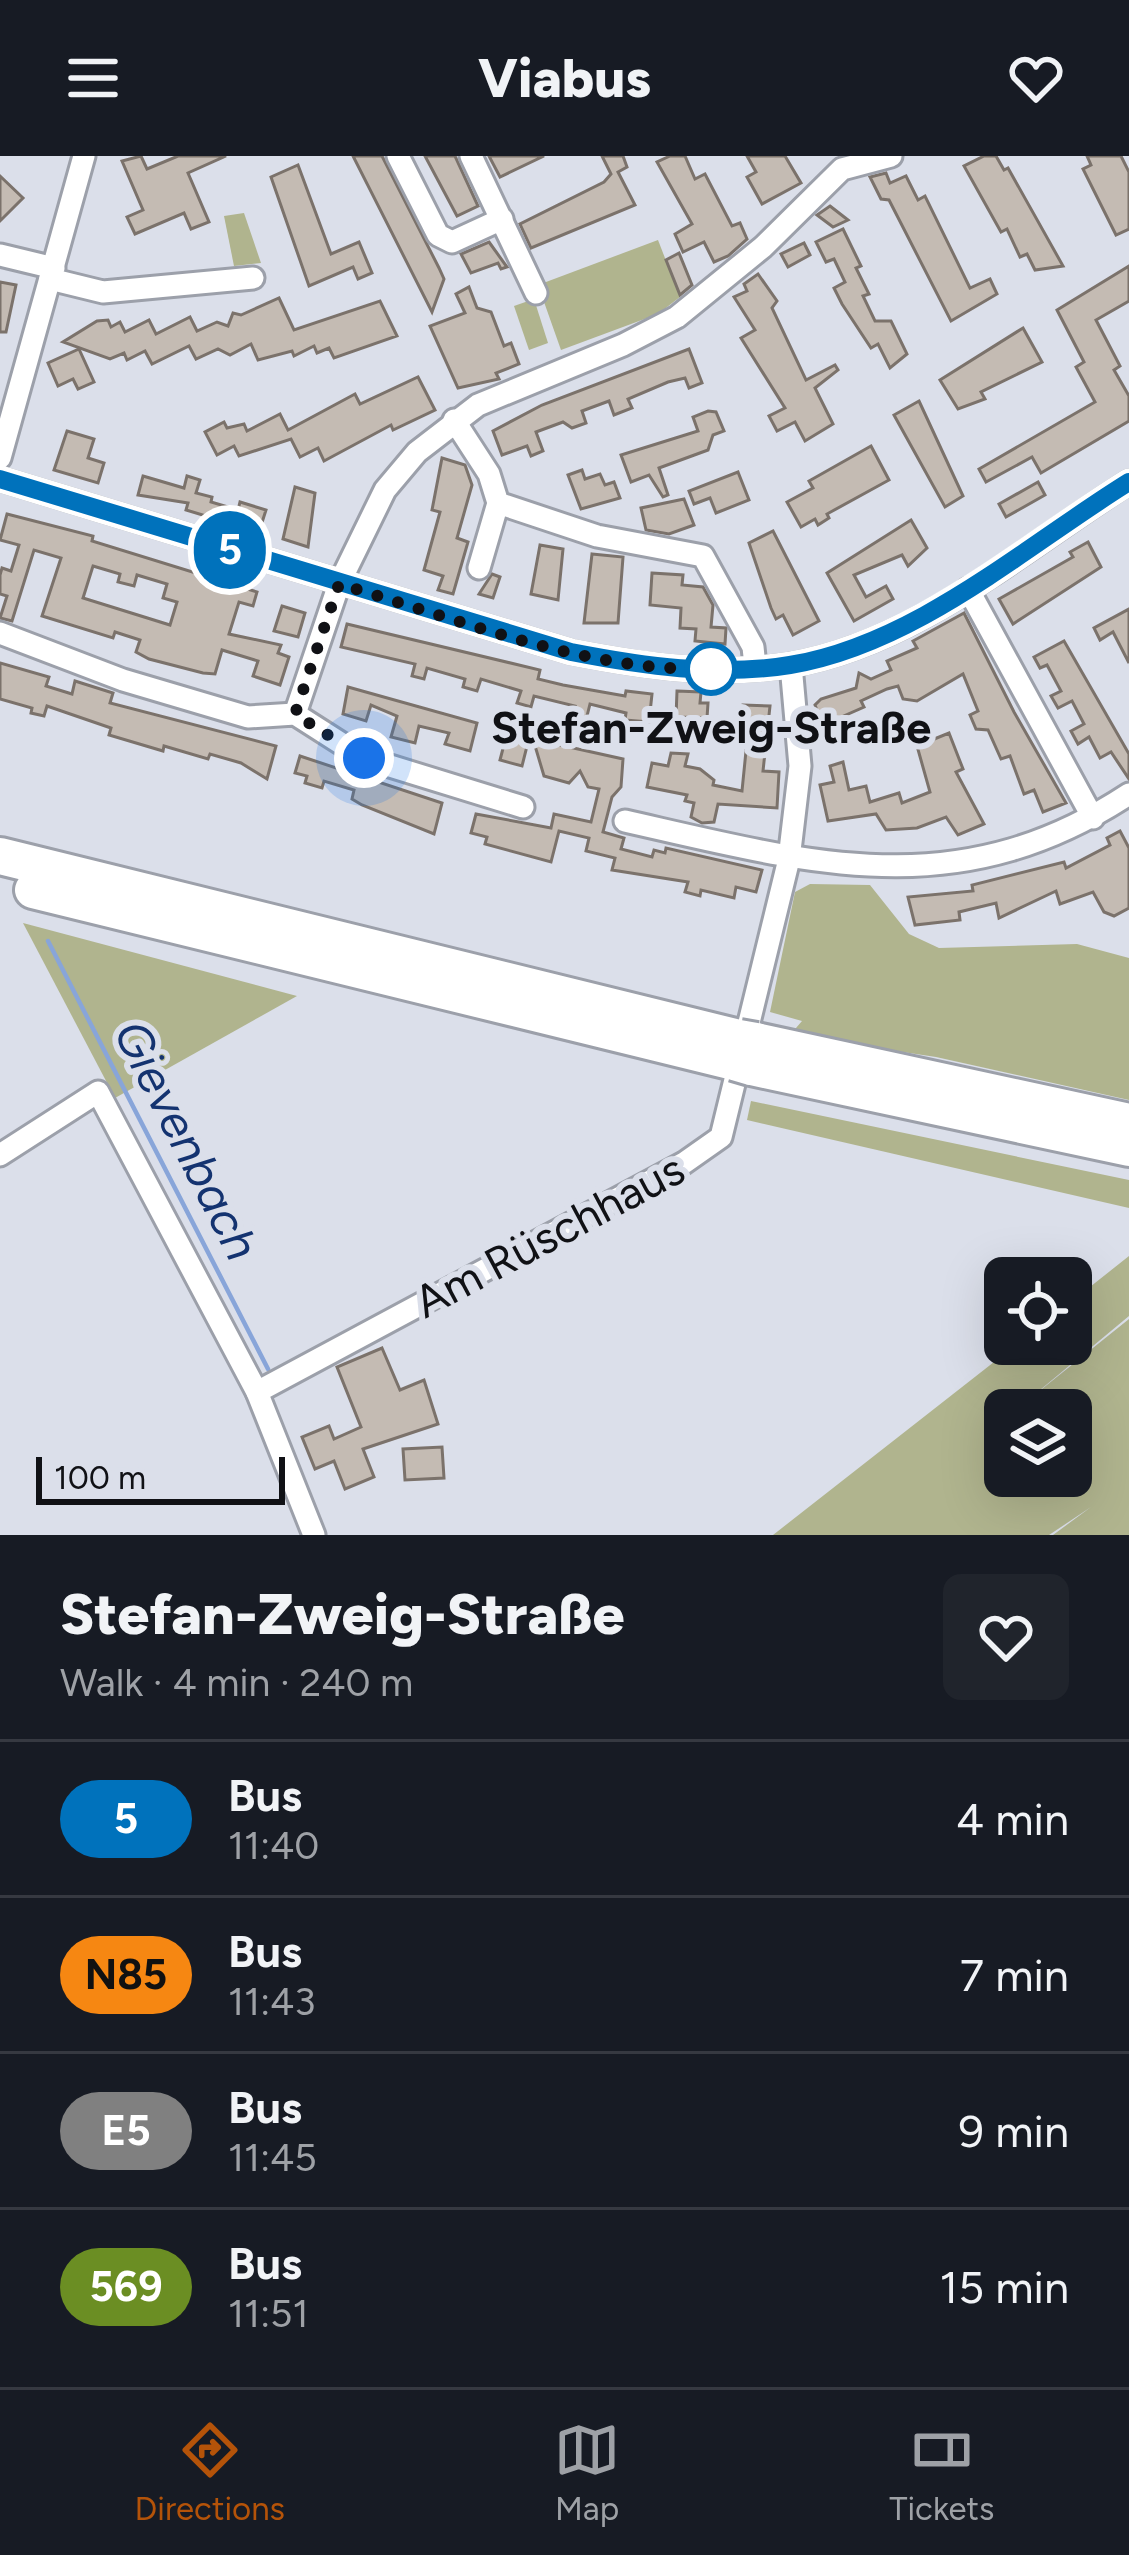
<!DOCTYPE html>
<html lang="en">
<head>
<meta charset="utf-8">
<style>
  body { margin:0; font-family:Figtree,sans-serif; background:#20242c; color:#f1f3f6; height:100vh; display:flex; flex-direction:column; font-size:45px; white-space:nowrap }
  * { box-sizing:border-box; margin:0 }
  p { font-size:39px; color:#9ea1a6 }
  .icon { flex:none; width:66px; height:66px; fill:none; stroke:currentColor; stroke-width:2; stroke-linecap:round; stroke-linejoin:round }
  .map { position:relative; height:1379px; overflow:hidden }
  .details { display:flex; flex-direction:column; background:#171b24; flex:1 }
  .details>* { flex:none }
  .badge { padding:0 24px; border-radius:39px; font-size:42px; line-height:78px }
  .tools { position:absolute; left:984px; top:1101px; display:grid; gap:24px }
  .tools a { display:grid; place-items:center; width:108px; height:108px; border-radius:18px; background:#171b24; box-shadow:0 12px 48px #0002; font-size:60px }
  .scale { position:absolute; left:36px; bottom:30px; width:249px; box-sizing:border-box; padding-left:12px; border:6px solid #101115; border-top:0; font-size:33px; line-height:42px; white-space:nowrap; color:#101115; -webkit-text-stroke:9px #dbdfea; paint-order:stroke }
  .you { position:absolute; width:60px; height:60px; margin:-30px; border:9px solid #fff; border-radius:50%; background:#1a73e8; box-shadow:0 0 0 18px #1a73e833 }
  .map>.badge { position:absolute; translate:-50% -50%; box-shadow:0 0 0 6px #fff }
  .round { display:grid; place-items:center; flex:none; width:126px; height:126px; border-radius:18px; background:#20242c }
  .summary { display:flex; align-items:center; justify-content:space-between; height:204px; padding:0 60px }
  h1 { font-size:57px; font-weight:800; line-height:90px }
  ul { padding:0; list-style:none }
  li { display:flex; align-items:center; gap:36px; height:156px; padding:0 60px; border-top:3px solid #363941 }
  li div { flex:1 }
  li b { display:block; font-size:45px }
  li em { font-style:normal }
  li .badge { min-width:132px; font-weight:700; text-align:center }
  header { display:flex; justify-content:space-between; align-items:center; height:156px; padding:0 60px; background:#171b24; font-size:54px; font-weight:800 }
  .tab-bar { display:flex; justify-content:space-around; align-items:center; height:168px; border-top:3px solid #363941; background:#171b24; font-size:33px; color:#9ea1a6 }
  .tab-bar a { display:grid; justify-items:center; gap:6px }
  .tab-bar .current { color:#b45309 }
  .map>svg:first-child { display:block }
  .green { fill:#b0b48e; fill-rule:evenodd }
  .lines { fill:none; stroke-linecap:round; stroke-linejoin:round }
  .stream { stroke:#88a5d9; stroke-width:4.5 }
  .building { fill:#c4bbb3; stroke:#7b726b; stroke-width:3; fill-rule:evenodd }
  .street-casing { stroke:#9ca0aa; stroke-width:27 }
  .highway-casing { stroke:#9ca0aa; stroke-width:42 }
  .street { stroke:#fff; stroke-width:21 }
  .highway { stroke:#fff; stroke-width:36 }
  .highway-bridge-casing { stroke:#9ca0aa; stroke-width:42; stroke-linecap:butt }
  .highway-bridge { stroke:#fff; stroke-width:36 }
  .line-casing { stroke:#fff; stroke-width:27 }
  .line { stroke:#0072bc; stroke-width:18 }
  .walk { stroke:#101115; stroke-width:12; stroke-dasharray:0 21.6 }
  .stop-dot { fill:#fff; stroke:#0072bc; stroke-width:6 }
  .labels { text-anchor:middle; stroke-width:12; stroke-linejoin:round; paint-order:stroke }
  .stop-label { font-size:45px; font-weight:bold; fill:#101115; stroke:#dbdfea }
  .street-label { font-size:45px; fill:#101115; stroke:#dbdfea }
  .water-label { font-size:48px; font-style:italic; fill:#143370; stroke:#dbdfea }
</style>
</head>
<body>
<header><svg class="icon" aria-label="menu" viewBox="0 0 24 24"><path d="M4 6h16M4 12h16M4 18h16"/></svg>Viabus<svg class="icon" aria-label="heart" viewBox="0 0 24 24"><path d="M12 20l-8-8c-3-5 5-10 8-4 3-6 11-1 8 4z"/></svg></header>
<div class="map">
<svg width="1129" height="1379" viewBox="0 0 1129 1379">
  <rect width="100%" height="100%" fill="#dbdfea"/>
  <g class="green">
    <polygon points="244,57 261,107 234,110 224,60"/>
    <polygon points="658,84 680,141 658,158 561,194 538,129"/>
    <polygon points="534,143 548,187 529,194 514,150"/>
    <polygon points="810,728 870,729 909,778 939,792 1077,788 1129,802 1129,944 936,901 790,879 802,865 770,856 795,736"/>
    <polygon points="23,767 297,840 115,942"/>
    <polygon points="751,945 1129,1024 1129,1052 747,964"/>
    <path d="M1129 1100V1160L1022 1249 1129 1163V1379H1053L1091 1351 1049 1379H773L1017 1188H1071V1146ZM1005 1254H1071V1320H1005Z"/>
  </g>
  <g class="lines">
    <polyline class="stream" points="48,785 268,1213"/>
  </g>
  <g class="building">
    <polygon points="141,0 147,13 178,0 226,0 188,17 209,66 191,73 184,57 135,78 127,61 143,54 122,5"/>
    <polygon points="353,0 382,0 439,112 444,123 432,156"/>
    <polygon points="425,0 455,0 478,50 457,60"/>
    <polygon points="489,0 544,0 500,21"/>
    <polygon points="602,0 623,0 627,11 618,16 635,49 531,92 520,68 604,26 611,18"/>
    <polygon points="670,0 685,0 695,23 705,18 732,70 740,67 747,83 728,100 714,106 704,86 683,96 675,78 692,68 657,6"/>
    <polygon points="747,0 785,0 801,27 762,48 747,21 756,16"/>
    <polygon points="984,0 996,0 1004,14 1008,12 1063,110 1035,114 1027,98 1020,101 1007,73 1001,76 964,10"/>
    <polygon points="1087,0 1121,0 1129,16 1129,73 1116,79 1083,13 1091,9"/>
    <polygon points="298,9 331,98 359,86 372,117 358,123 353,111 309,130 271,21"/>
    <polygon points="886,17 890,27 906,20 918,44 925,40 970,132 990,123 997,138 951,165 889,44 881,43 870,21"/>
    <polygon points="0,20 23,42 0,65"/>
    <polygon points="830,50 848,64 833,71 817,59"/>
    <polygon points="843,73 861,110 856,112 869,138 863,140 875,165 891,165 907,198 890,212 878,188 871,192 842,148 834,132 845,126 834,103 826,106 816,86"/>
    <polygon points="489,86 507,111 501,113 498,107 471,117 461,98"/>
    <polygon points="804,87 810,99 788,111 781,98"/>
    <polygon points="679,97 692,129 680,139 666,104"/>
    <polygon points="1129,110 1129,145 1096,164 1120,210 1114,214 1129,240 1129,265 1041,317 1032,301 986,326 979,313 1095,246 1076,211 1084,206 1057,154"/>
    <polygon points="758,118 777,145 772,152 806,224 835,209 838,214 815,232 833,268 805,285 795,266 777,275 769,260 785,252 741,182 755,174 734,141 747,135 744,128"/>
    <polygon points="0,126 16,129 6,176 0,176"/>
    <polygon points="469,131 477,152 491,156 504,190 511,187 519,208 496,217 499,223 458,232 430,170 465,157 456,138"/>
    <polygon points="279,142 294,174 380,145 397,180 334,202 329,192 317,197 314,190 294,200 292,195 258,204 251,188 230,199 218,193 196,203 189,190 152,208 145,195 127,204 124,197 110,203 63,186 97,165 108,164 111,171 120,166 125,176 149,164 156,178 190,161 197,175 217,166 228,170 233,157 241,159"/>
    <polygon points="1023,172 1042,206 981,236 985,243 958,253 940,224"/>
    <polygon points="79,193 94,226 78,233 73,223 58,230 48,207"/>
    <polygon points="689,193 702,227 689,232 685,222 668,226 628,243 632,252 614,259 609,245 582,255 586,267 572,272 563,266 536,276 543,295 531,300 527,290 502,299 493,275 542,249"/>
    <polygon points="418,221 435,254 393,274 391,269 324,305 318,292 300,301 291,283 239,300 234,290 217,299 205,276 224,266 227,272 244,268 247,275 280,258 288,274 355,238 360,248"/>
    <polygon points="919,245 963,340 945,351 894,259"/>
    <polygon points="708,255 716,256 724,275 713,279 708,294 659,312 668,339 663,341 649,319 631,326 621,299 698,275 693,261"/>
    <polygon points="67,275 94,283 88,302 104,307 98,327 54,314"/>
    <polygon points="871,290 889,324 827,358 829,362 818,369 815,363 801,371 787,346 813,332 809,325"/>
    <polygon points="442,302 465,309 472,329 457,382 468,386 453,438 438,434 443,420 424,414 440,356 432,354"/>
    <polygon points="582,314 585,323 600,318 605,329 614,326 620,342 581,353 568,319"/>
    <polygon points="738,316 749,344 716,357 710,342 694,348 689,335"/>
    <polygon points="143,320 184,332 187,320 200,324 196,337 212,341 211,346 238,354 240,346 266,354 259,376 186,354 188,347 138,339"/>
    <polygon points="1038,326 1045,339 1006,361 999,348"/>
    <polygon points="295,331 315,337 308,391 283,383"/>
    <polygon points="684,343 694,369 669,378 646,374 641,352"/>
    <path d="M7 358 93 380 92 385 257 436 253 450 239 446 229 478 281 489 278 497 289 501 280 529 253 520 258 505 222 494 215 518 203 517 149 503 136 496 140 484 115 476 113 482 42 460 61 402 34 394 12 465 0 462 7 440 0 438V419L2 412 11 415 19 389 0 384ZM93 410 120 418 118 426 134 430 137 419 167 428 163 442 177 446 170 469 83 442Z"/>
    <polygon points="911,364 927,392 908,410 902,399 854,419 866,441 886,430 893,443 854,465 827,417"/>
    <polygon points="773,375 819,465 793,479 783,459 776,463 771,452 749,387"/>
    <polygon points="1088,386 1101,411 1013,468 999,443 1073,401 1070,396"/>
    <polygon points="540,389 563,393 558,444 531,438"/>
    <polygon points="592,398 623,401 618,467 584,467"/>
    <polygon points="652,417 683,419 682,429 703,431 713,449 711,471 726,472 725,488 695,485 696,473 680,472 681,452 650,449"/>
    <polygon points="492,418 500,421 493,442 479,438"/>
    <polygon points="282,450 305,457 298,481 274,475"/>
    <polygon points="1129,453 1129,507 1113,476 1100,484 1094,472"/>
    <polygon points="964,457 1014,556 1066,647 1043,656 1034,634 1024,638 1010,600 1001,603 988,574 976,573 970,559 978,555 963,518 917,545 903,543 898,530 887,533 861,545 864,551 837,563 840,570 825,576 815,549 821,543 856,532 859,517 871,523 891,514 887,505 917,492 913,485"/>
    <polygon points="347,468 540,514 538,523 563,529 625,540 626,535 652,538 649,566 625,564 626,557 590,548 586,564 572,560 575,550 534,540 531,551 517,547 521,535 481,523 477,535 463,531 465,523 427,512 424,523 412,520 415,508 341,491"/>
    <polygon points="1064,485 1129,598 1129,623 1111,596 1100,602 1089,581 1078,588 1071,575 1084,568 1072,545 1058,552 1051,540 1061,535 1047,509 1040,512 1034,501"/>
    <polygon points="0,507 49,521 46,530 72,538 75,525 113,537 110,547 276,590 267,623 241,607 210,598 208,603 164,590 163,595 109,579 111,572 47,550 44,560 31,557 32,552 0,543"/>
    <polygon points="348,531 477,567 470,595 445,588 449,577 419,570 415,587 391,581 397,560 371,549 366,565 343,558"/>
    <polygon points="677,535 701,536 700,547 708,547 707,562 676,561"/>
    <polygon points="743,549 770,550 763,615 779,616 777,652 718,648 714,666 702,667 691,661 694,647 685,645 687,639 647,631 652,607 668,610 671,597 688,598 685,610 700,613 714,624 713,629 742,635 747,585 741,585"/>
    <polygon points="507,577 529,582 522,610 500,604"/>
    <polygon points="949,577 963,613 956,616 984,668 958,679 946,661 917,672 886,674 876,658 828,665 820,629 834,626 830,610 843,606 849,634 866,630 870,646 899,637 902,647 930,636 917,590"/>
    <polygon points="533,583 623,603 621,631 612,641 603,676 624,682 621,693 652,701 654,694 665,697 666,692 762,714 756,736 736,731 734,742 701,734 700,740 685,736 688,726 612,714 615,702 586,695 589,682 559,675 551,706 485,688 487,681 471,677 476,658 551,672 554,658 591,666 599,633 588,631 580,615 569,627 544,620"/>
    <polygon points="300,600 442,647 434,678 362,649 352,643 354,634 324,625 322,632 305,627 307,620 295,617"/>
    <polygon points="1120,675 1129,692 1129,752 1114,760 1104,756 1093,736 1060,748 1056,735 999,762 996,747 959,756 960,764 915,769 908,741 973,735 972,729 1064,706 1066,712 1110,689 1107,682"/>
    <polygon points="382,1192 400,1234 424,1224 438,1268 363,1293 374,1321 345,1333 334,1305 315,1313 302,1281 329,1270 334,1283 361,1271 337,1211"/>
    <polygon points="442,1291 444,1322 405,1324 403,1293"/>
  </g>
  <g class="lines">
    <g class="street-casing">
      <g id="street">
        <polyline points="398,0 438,79 452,86 502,63"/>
        <polyline points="471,0 536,137"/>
        <polyline points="0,99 54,112"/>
        <polyline points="50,123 103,136 253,122"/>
        <polyline points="454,264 489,318 498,347 597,380 703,400 753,491 755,510"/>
        <polyline points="0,302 84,0"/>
        <path d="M0 323 571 496C643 510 716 521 790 509 916 488 1024 392 1129 326"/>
        <polyline points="479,412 498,347"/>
        <polyline points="968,433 1093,662"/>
        <polyline points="0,477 123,524 248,561 295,558 364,602 523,651"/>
        <polyline points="295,558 339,428 385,334 417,296 478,249 623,189 677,161 763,91 842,13 891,0"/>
        <path d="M625 665C810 707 957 751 1129 638"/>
        <polyline points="0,999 98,936 257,1236 314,1379"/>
        <polyline points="257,1236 684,1007 721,981 789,703 800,610 791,509"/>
      </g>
    </g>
    <g class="highway-casing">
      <g id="highway">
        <polyline points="0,700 739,882"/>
        <polyline points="33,734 734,906"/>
        <polyline points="756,885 1129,966"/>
        <polyline points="751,911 1129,992"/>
      </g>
    </g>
    <use href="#street" class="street"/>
    <use href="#highway" class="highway"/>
    <g class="highway-bridge-casing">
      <g id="highway-bridge">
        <polyline points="739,882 756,885"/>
        <polyline points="734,906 751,911"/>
      </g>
    </g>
    <use href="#highway-bridge" class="highway-bridge"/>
  </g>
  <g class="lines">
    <g class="line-casing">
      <path id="line" d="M0 323 571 496C643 510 717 521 790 509 916 488 1024 391 1129 326"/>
    </g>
    <use href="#line" class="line"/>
    <path class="walk" d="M364 602 295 558 339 428C459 463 586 516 711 513"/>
  </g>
  <circle class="stop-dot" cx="711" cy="513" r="24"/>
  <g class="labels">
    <g class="stop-label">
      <text x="711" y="587">Stefan-Zweig-Straße</text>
    </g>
    <g class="street-label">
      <text transform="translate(549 1079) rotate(-28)" y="16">Am Rüschhaus</text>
    </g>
    <g class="water-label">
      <text transform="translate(187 984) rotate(63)" y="17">Gievenbach</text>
    </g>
  </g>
</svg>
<div class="tools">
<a><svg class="icon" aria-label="locate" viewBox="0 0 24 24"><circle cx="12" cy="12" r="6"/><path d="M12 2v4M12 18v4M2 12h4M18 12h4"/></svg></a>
<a><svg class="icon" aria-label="layers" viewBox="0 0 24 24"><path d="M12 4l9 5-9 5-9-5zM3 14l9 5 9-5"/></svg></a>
</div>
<div class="scale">100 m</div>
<div class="you" style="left:364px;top:602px"></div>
<b class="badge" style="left:230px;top:394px;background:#0072bc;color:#fff">5</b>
</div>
<section class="details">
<div class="summary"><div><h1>Stefan-Zweig-Straße</h1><p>Walk · 4 min · 240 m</p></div><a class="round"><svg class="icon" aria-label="heart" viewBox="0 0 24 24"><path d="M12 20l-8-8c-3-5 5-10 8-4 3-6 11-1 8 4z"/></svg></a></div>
<ul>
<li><span class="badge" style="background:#0072bc;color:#fff">5</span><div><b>Bus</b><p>11:40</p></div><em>4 min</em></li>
<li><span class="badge" style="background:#f68712;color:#111">N85</span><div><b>Bus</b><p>11:43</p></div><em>7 min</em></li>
<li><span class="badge" style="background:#808080;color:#fff">E5</span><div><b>Bus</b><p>11:45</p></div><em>9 min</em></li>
<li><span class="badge" style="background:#6b8e23;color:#fff">569</span><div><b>Bus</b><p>11:51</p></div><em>15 min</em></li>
</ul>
</section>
<nav class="tab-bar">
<a class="current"><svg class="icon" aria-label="directions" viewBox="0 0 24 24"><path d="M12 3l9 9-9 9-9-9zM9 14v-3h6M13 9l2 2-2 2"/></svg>Directions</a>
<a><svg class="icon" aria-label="map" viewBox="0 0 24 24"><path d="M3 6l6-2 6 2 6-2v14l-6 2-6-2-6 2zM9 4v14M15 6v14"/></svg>Map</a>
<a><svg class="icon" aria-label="tickets" viewBox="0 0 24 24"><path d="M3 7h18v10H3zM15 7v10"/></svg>Tickets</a>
</nav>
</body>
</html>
